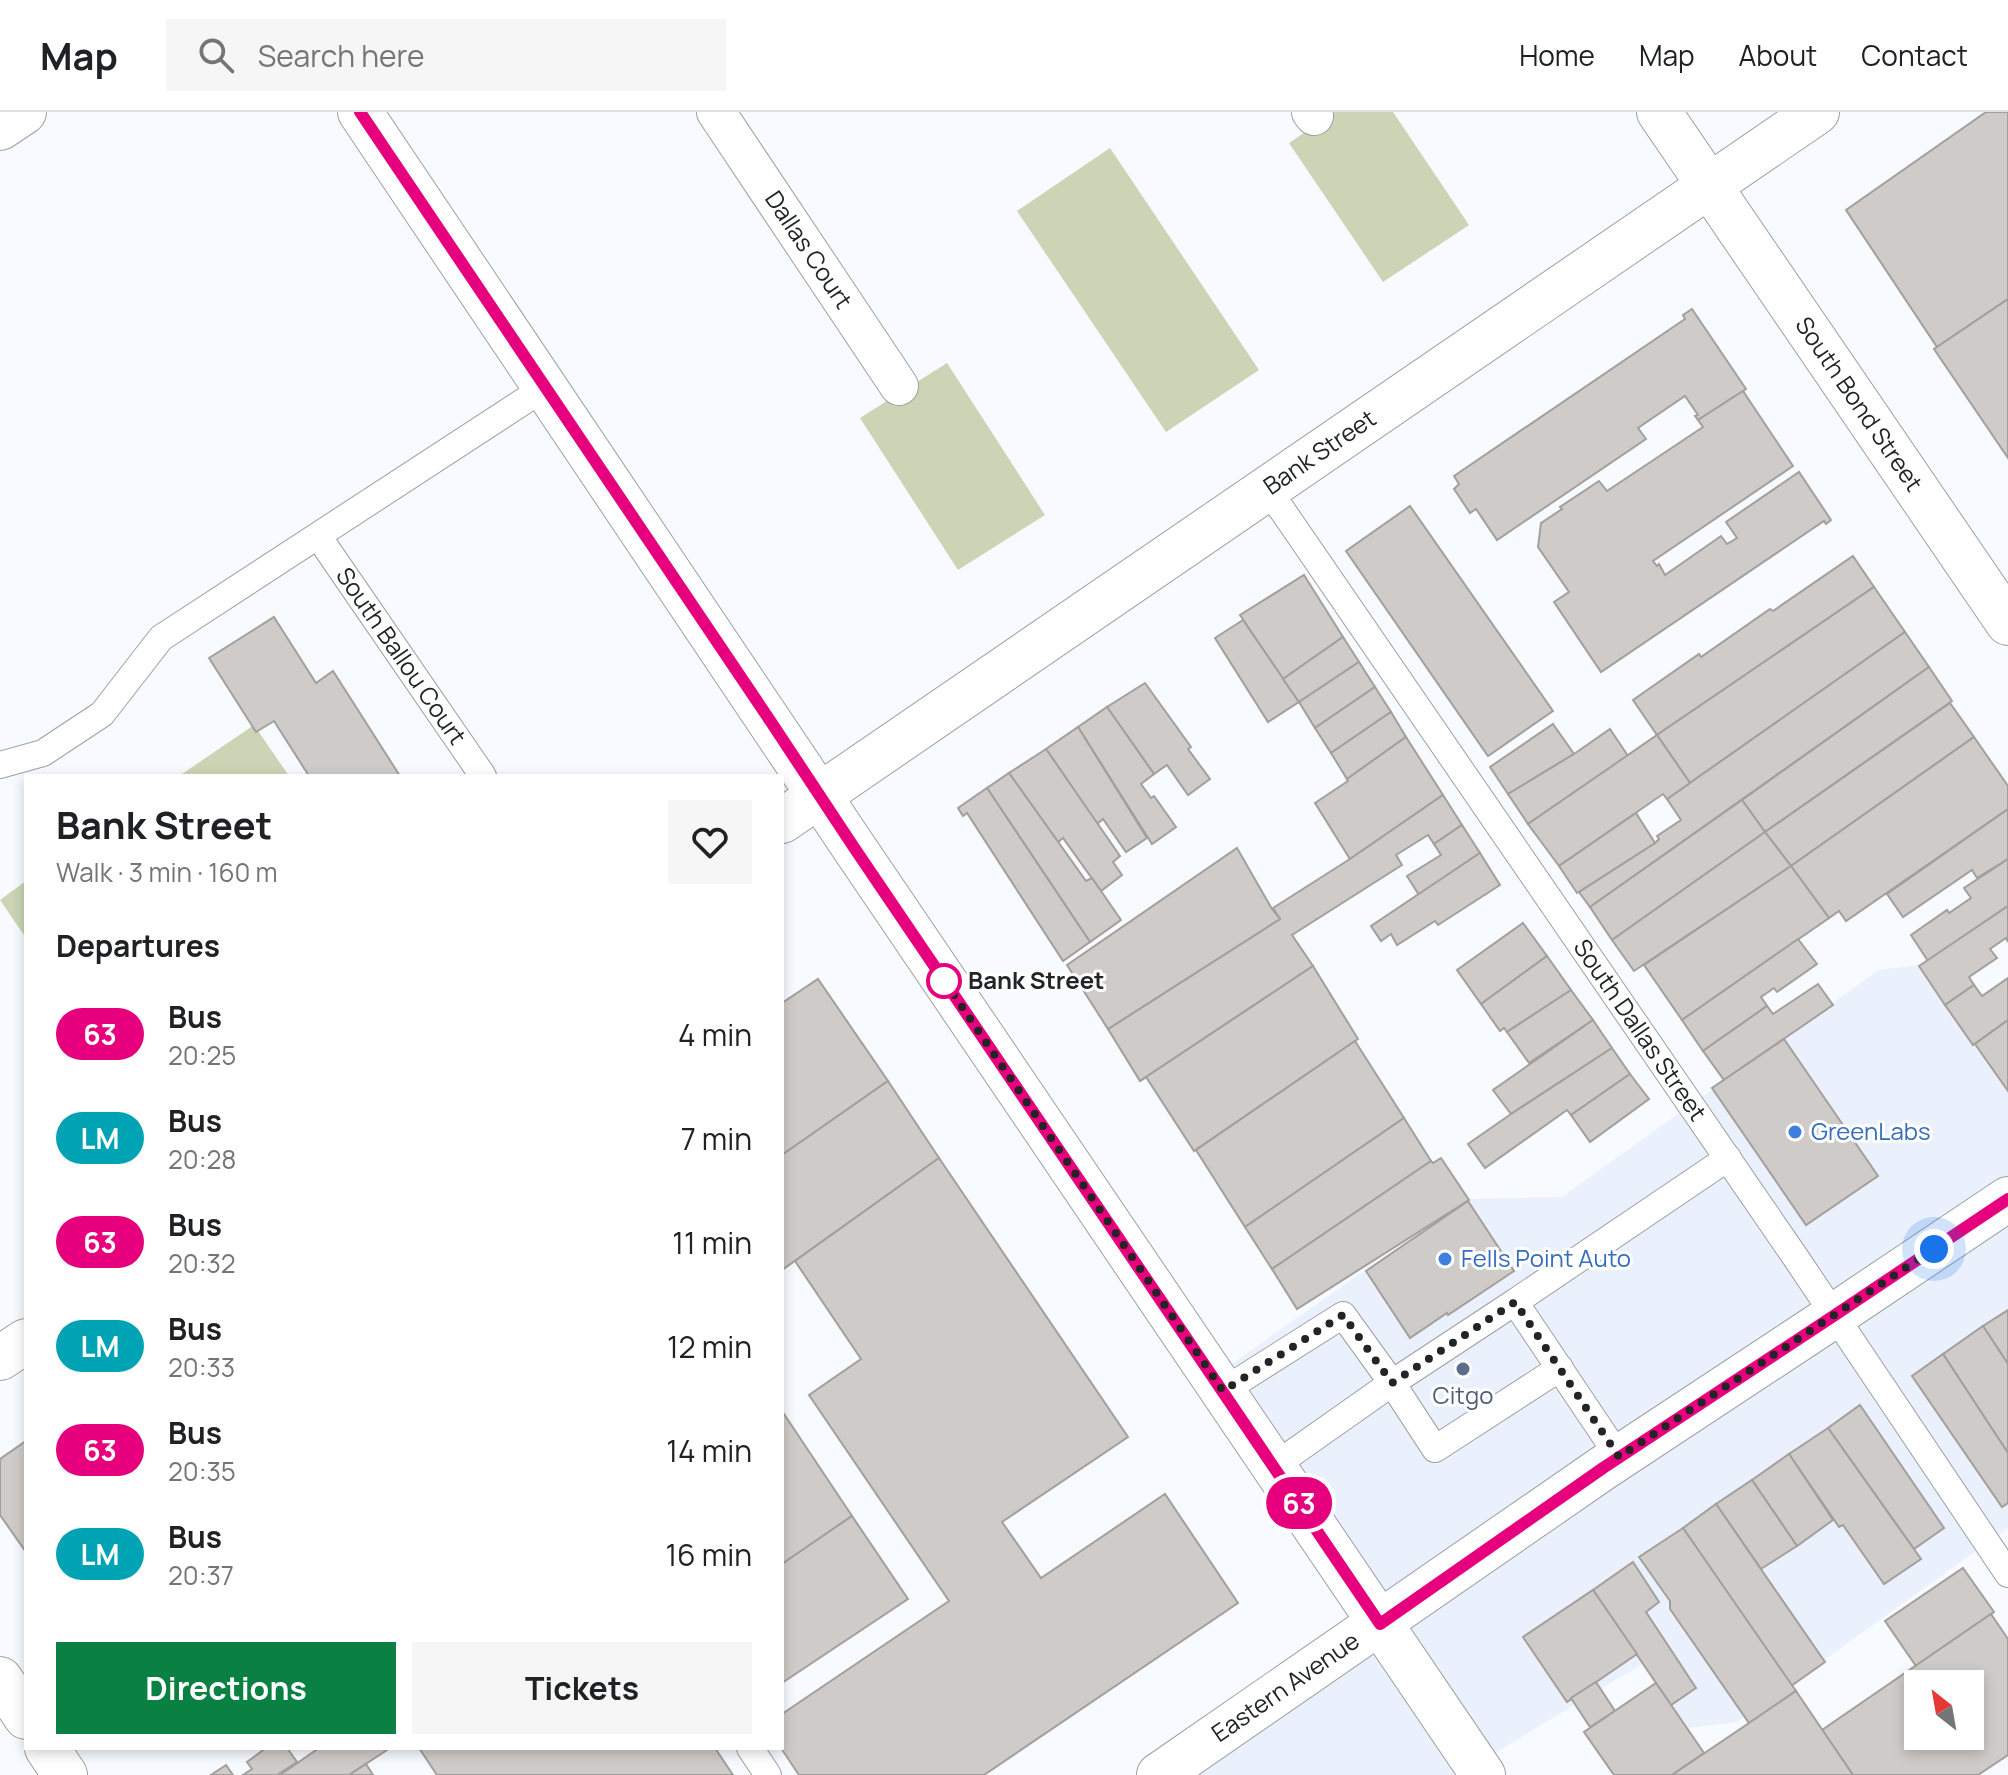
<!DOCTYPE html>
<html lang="en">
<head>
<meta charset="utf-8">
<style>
  body { margin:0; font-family:Manrope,sans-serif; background:#f6f6f6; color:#202124; height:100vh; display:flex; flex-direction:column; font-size:30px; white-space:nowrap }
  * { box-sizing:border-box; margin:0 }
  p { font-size:26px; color:#757577 }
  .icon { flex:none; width:44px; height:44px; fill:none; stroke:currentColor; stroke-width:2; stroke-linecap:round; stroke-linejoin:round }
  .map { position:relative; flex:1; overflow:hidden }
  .side { position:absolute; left:24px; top:662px; width:760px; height:976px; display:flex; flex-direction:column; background:#fff; border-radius:0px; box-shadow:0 4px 12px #0003 }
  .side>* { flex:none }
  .badge { padding:0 16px; border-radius:26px; font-size:28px; line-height:52px }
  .needle { width:52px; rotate:329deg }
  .controls { position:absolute; left:1904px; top:1558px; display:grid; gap:16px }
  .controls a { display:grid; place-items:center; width:80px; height:80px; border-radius:0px; background:#fff; box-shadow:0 4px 12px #0003; font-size:40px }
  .you { position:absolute; width:40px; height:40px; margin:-20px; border:6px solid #fff; border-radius:50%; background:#1a73e8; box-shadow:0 0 0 12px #1a73e833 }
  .map>.badge { position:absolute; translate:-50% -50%; box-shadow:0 0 0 4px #fff }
  h2 { padding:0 32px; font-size:30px; line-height:72px }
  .round { display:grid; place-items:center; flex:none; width:84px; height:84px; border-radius:0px; background:#f6f6f6 }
  .head { display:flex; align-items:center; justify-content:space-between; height:136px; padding:0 32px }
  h1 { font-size:38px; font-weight:700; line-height:60px }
  .button { display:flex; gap:16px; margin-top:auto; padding:16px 32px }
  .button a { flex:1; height:92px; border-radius:0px; background:#0b8043; color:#fff; font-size:32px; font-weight:700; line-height:92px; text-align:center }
  .button a+a { background:#f6f6f6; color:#202124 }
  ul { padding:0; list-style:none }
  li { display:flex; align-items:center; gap:24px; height:104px; padding:0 32px }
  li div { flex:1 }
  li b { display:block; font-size:30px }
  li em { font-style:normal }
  li .badge { min-width:88px; font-weight:700; text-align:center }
  header { display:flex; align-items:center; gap:48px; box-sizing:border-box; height:112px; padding:0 40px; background:#fff; border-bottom:2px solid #e0e0e0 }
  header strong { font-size:38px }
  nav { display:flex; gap:44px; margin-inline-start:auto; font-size:28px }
  .search { width:560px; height:72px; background:#f6f6f6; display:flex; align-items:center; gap:20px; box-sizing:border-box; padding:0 28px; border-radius:0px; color:#757577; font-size:30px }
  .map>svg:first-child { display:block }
  .built { fill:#eaf1fc }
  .green { fill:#cbd4b5 }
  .building { fill:#cfcbc8; stroke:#a39f9c; stroke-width:2; fill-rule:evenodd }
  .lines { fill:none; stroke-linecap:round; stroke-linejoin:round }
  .service-casing { stroke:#9da0a4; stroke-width:28 }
  .pedestrian-casing { stroke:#9da0a4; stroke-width:40 }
  .minor-casing { stroke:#9da0a4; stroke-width:46 }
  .tertiary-casing { stroke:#9da0a4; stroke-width:46 }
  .primary-casing { stroke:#9da0a4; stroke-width:46 }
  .service { stroke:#fff; stroke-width:26 }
  .pedestrian { stroke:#fff; stroke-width:38 }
  .minor { stroke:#fff; stroke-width:44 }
  .tertiary { stroke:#fff; stroke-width:44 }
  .primary { stroke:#fff; stroke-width:44 }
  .line-casing { stroke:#fff; stroke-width:18 }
  .line { stroke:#e6007e; stroke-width:12 }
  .walk { stroke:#222425; stroke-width:8; stroke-dasharray:0 14.4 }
  .stop-dot { fill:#fff; stroke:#e6007e; stroke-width:4 }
  .shop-dot { fill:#3f7fe0; stroke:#fff; stroke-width:3 }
  .service-dot { fill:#5c6f8a; stroke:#fff; stroke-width:3 }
  .labels { text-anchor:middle; stroke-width:6; stroke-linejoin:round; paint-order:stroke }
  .street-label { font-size:24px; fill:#222425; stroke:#fff }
  .stop-label { font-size:24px; font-weight:bold; fill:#222425; stroke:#fff; text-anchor:start }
  .shop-label { font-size:24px; fill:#366cbe; stroke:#fff; text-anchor:start }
  .service-label { font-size:24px; fill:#4e5e75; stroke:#fff }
</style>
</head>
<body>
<header>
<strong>Map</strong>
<div class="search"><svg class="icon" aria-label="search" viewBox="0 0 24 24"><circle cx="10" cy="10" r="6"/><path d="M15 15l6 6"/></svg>Search here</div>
<nav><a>Home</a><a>Map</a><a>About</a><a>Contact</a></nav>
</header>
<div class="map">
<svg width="2008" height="1663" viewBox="0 0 2008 1663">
  <rect width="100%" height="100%" fill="#f7fafe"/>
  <polygon class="built" points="1927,852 2008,903 2008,1416 1737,1610 1687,1616 1642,1552 1470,1656 1474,1663 1167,1663 1377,1521 1209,1268 1466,1087 1562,1085 1879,858"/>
  <g class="green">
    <polygon points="1335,0 1393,0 1469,113 1383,170 1289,31"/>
    <polygon points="1110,36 1259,258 1166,320 1017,99"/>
    <polygon points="947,251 1045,403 958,458 860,306"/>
    <polygon points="254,613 289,664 179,664"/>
    <polygon points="26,769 26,826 0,788"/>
  </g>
  <g class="building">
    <polygon points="1986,0 2008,0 2008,187 1937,235 1846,98"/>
    <polygon points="2008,187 2008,346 1934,237"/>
    <polygon points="1692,197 1746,277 1698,308 1695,304 1698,303 1685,284 1638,316 1646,327 1497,428 1476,397 1470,401 1454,377 1459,372 1454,364 1685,207 1683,203"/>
    <polygon points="1743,279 1793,354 1653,449 1657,454 1659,452 1665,463 1721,424 1727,432 1737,426 1726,410 1799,360 1831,408 1826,412 1824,409 1601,560 1554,490 1569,480 1538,435 1541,411 1562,397 1560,395 1599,369 1607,379 1703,315 1698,308"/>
    <polygon points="1410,394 1553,599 1488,644 1346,439"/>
    <polygon points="1853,444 1874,475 1657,623 1633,588 1699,542 1701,545 1770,497 1773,499"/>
    <polygon points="1304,463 1343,525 1283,567 1240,503"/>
    <polygon points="1874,475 1905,520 1690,671 1657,623"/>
    <polygon points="274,505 316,571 333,559 400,664 309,664 274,609 256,620 209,546"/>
    <polygon points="1243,508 1299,590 1268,610 1215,526"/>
    <polygon points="1905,520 1929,555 1590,795 1579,780 1655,731 1659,727 1657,724 1681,708 1667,687"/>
    <polygon points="1343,525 1359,550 1299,590 1283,567"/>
    <polygon points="1359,550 1375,575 1315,616 1299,590"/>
    <polygon points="1929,555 1952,589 1765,720 1742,688"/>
    <polygon points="1145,571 1191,635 1188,637 1210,667 1188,683 1167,653 1154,662 1107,595"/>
    <polygon points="1375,575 1391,600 1331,641 1315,616"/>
    <polygon points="1950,591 1974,625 1791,754 1765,720"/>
    <polygon points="1107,595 1154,662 1141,672 1151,686 1154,684 1176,715 1152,732 1078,615"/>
    <polygon points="1391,600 1406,625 1347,667 1331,641"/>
    <polygon points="1553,612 1574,642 1508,682 1490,655"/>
    <polygon points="1078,615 1147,726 1126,740 1103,707 1097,712 1046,637"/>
    <polygon points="1610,617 1628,644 1528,712 1508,682 1574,642"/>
    <polygon points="1657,623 1690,671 1667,687 1663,682 1559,754 1528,712"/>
    <polygon points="1406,625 1443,683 1350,747 1315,691 1348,669 1347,667"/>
    <polygon points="1974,625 2008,674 2008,697 1846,809 1839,799 1829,806 1791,754"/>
    <polygon points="1046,637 1120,744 1113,750 1122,763 1101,779 1063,726 1058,730 1009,661"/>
    <polygon points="1009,661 1086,769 1092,766 1121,808 1090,830 987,676"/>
    <polygon points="987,676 1090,830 1063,849 967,701 963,704 958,696"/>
    <polygon points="1443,683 1462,713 1434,732 1428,723 1396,743 1402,753 1292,823 1313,854 1140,969 1108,917 1280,807 1273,796 1350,747"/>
    <polygon points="1742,688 1765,720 1612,828 1590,795"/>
    <polygon points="2008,697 2008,747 1977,766 1972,758 1903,805 1887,782"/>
    <polygon points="1636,701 1655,731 1577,781 1559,754"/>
    <polygon points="1462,713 1480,741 1419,783 1407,764 1441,743 1434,732"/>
    <polygon points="1765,720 1791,754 1634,859 1612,828"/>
    <polygon points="1237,736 1272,797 1280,807 1108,917 1067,853"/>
    <polygon points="1480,741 1500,773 1438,813 1435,809 1397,833 1391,822 1381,829 1371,814"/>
    <polygon points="2008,747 2008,794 1928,849 1911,823 1947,798 1949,801 1971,786 1964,776"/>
    <polygon points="1791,754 1829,806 1682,908 1644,853"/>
    <polygon points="2008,794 2008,830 2006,826 1990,837 1997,846 1969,865 1974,873 1945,893 1919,854"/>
    <polygon points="1523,811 1547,844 1481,892 1457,858"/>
    <polygon points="1798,827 1817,852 1777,880 1774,876 1761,885 1767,894 1703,939 1682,908"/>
    <polygon points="1547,844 1571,878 1507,920 1504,916 1500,919 1481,892"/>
    <polygon points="1313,854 1358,927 1194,1039 1146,965 1140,969"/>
    <polygon points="2008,866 2008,908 1973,933 1945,893 1974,873 1982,884"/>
    <polygon points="818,867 888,969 782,1043 782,891"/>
    <polygon points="1818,872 1833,893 1724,968 1703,939 1767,894 1773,902"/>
    <polygon points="1571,878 1593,908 1529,951 1507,920"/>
    <polygon points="1593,908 1612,936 1511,1002 1493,978"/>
    <polygon points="2008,908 2008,979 1975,932"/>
    <polygon points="1784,927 1878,1064 1806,1113 1712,976"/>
    <polygon points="1355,929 1404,1006 1245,1115 1196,1038"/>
    <polygon points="1612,936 1630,962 1571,1003 1567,998 1485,1056 1468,1032 1511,1002"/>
    <polygon points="1630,962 1649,987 1590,1030 1571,1003"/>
    <polygon points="888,969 939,1046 782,1158 782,1043"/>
    <polygon points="1404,1006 1431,1049 1272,1157 1245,1115"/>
    <polygon points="939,1046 1128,1325 1002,1410 1041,1466 1165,1382 1238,1491 984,1663 799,1663 781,1636 782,1602 949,1489 809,1283 861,1247 795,1149"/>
    <polygon points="1441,1046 1469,1088 1297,1197 1272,1157 1431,1049 1433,1051"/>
    <polygon points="1468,1089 1514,1159 1448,1203 1447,1201 1410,1226 1366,1159"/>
    <polygon points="2008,1198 2008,1252 1983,1214"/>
    <polygon points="1983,1214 2008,1252 2008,1341 1943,1242"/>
    <polygon points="1943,1242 2008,1341 2008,1391 2002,1395 1912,1264"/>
    <polygon points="1860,1293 1944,1416 1914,1437 1828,1316"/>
    <polygon points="782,1299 852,1404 782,1452"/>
    <polygon points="1828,1316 1921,1447 1884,1472 1843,1413 1839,1415 1789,1342"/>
    <polygon points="26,1329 26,1440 0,1403 0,1347"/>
    <polygon points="1789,1342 1833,1408 1797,1434 1752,1368"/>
    <polygon points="1752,1368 1797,1434 1761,1457 1716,1392"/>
    <polygon points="1716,1392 1825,1550 1791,1574 1683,1416"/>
    <polygon points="852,1404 908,1487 782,1571 782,1452"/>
    <polygon points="1683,1416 1796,1579 1749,1611 1670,1497 1670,1489 1639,1445"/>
    <polygon points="1633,1450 1659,1490 1646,1500 1696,1576 1671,1593 1593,1478"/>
    <polygon points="1963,1456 1994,1500 1916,1554 1885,1509"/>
    <polygon points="1593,1478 1637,1542 1567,1590 1523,1525"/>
    <path d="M1991 1502 2008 1527V1643L1978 1663H1853L1822 1618ZM1918 1572H1970V1624H1918Z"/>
    <polygon points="1596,1570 1615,1599 1590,1615 1571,1586"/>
    <polygon points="1656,1571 1704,1641 1672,1663 1614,1663 1584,1620"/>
    <polygon points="1796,1579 1853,1663 1672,1663 1749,1611"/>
    <polygon points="266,1636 287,1636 297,1650 277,1663 243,1663 252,1657 247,1650"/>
    <polygon points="319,1636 390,1636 349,1663 280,1663"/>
    <polygon points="419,1636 715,1636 733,1663 437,1663"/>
    <polygon points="366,1652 373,1663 349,1663"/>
    <polygon points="226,1653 233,1663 211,1663"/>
  </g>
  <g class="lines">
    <g class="service-casing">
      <g id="service">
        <path id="s1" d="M1267 376 1798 1149 2008 1462"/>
        <path id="s2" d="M318 424 483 664"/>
        <polyline points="0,653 43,641 102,602 161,526 544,276"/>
        <polyline points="1223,1279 1343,1203 1392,1271 1435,1337 1560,1256"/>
        <polyline points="1619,1345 1515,1190 1728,1046"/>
        <polyline points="1274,1354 1392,1271 1515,1190"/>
        <polyline points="750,1636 768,1663"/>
      </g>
    </g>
    <g class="pedestrian-casing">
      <g id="pedestrian">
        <path id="s3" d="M716 0 899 274"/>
        <polyline points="1311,0 1314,4"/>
      </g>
    </g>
    <g class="minor-casing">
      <g id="minor">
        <path id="s4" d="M1659 0 2008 511"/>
        <polyline points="0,16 24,0"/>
        <path id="s5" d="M782 709 1817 0"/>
        <polyline points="0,1246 26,1229"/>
        <polyline points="0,1567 26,1605"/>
        <polyline points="47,1636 65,1663"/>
      </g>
    </g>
    <g class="tertiary-casing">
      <polyline id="tertiary" points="360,0 853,734 1483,1663"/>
    </g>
    <g class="primary-casing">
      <g id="primary">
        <path id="s6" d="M1159 1663 1603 1356 1835 1203 2008 1087"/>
      </g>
    </g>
    <use href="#service" class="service"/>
    <use href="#pedestrian" class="pedestrian"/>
    <use href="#minor" class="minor"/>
    <use href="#tertiary" class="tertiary"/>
    <use href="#primary" class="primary"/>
  </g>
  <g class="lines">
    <g class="line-casing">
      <polyline id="line" points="360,0 771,610 853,734 1380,1512 1603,1356 1835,1203 2008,1087"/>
    </g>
    <use href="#line" class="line"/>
    <polyline class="walk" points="944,869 941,864 1223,1279 1343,1203 1392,1271 1515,1190 1619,1345 1934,1137"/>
  </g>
  <circle class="stop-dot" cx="944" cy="869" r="16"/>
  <g class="shop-dot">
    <circle cx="1795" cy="1020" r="8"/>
    <circle cx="1445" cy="1147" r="8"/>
  </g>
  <circle class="service-dot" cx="1463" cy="1257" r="8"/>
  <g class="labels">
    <g class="street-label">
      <text dy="8" stroke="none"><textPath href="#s3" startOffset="166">Dallas Court</textPath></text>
      <text dy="8" stroke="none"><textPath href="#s4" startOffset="354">South Bond Street</textPath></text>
      <text dy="8" stroke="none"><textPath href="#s5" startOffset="652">Bank Street</textPath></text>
      <text dy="8" stroke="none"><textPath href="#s2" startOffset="146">South Ballou Court</textPath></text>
      <text dy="8" stroke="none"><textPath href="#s1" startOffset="658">South Dallas Street</textPath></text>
      <text dy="8" stroke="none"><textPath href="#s6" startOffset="154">Eastern Avenue</textPath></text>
    </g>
    <g class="stop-label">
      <text x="968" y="877">Bank Street</text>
    </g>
    <g class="shop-label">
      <text x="1811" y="1028">GreenLabs</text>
      <text x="1461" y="1155">Fells Point Auto</text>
    </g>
    <g class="service-label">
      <text x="1463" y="1292">Citgo</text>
    </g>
  </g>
</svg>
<div class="controls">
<a><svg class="needle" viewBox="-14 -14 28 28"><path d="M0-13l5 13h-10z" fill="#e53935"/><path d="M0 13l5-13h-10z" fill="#757577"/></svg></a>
</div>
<div class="you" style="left:1934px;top:1137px"></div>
<b class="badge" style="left:1299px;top:1391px;background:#e6007e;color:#fff">63</b>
<section class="side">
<div class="head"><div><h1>Bank Street</h1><p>Walk · 3 min · 160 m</p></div><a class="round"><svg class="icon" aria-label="heart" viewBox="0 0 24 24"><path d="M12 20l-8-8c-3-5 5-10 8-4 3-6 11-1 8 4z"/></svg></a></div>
<h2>Departures</h2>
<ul>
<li><span class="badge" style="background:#e6007e;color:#fff">63</span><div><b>Bus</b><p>20:25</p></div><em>4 min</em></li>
<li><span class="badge" style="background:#00a3b4;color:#fff">LM</span><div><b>Bus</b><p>20:28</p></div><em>7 min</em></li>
<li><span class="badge" style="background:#e6007e;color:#fff">63</span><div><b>Bus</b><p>20:32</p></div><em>11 min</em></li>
<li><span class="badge" style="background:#00a3b4;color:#fff">LM</span><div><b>Bus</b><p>20:33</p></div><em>12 min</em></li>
<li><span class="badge" style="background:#e6007e;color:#fff">63</span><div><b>Bus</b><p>20:35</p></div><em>14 min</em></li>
<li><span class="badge" style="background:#00a3b4;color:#fff">LM</span><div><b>Bus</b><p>20:37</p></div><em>16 min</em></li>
</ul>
<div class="button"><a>Directions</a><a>Tickets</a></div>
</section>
</div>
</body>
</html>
